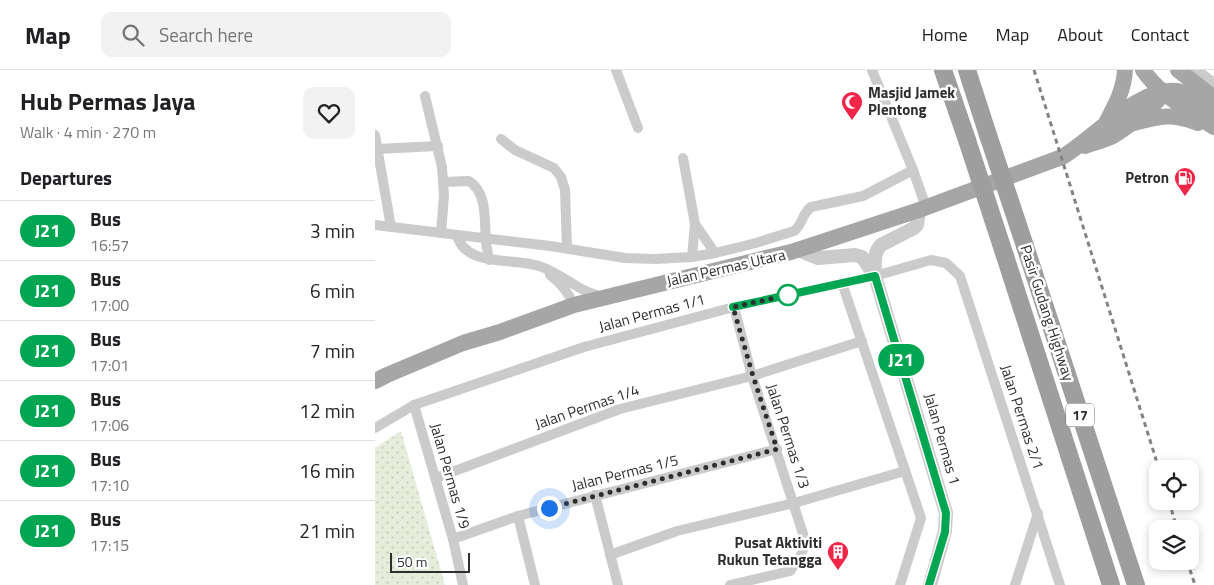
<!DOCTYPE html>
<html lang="en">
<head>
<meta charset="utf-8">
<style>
  body { margin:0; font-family:"Titillium Web",sans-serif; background:#f2f2f2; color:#202124; height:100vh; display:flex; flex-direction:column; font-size:19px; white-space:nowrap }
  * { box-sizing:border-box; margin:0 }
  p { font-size:16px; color:#757577 }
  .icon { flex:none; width:28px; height:28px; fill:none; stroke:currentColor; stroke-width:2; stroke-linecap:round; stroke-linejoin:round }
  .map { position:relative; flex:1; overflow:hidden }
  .details { display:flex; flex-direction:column; background:#fff; width:375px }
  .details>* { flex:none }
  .badge { padding:0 10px; border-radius:16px; font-size:18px; line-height:32px }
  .buttons { position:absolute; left:774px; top:390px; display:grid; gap:10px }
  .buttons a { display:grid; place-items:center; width:50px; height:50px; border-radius:10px; background:#fff; box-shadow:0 2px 8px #0003; font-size:25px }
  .scale { position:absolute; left:15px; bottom:12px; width:80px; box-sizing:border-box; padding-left:5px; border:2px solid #2e2e2e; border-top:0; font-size:14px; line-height:18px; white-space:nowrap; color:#2e2e2e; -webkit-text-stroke:4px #fff; paint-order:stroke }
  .you { position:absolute; width:25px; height:25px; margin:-12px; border:4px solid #fff; border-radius:50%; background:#1a73e8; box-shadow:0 0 0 8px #1a73e833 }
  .map>.badge { position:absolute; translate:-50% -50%; box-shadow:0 0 0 2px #fff }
  h2 { padding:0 20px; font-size:19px; line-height:45px }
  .round { display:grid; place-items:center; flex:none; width:52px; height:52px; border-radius:10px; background:#f2f2f2 }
  .overview { display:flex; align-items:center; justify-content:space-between; height:85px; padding:0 20px }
  h1 { font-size:24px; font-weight:700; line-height:38px }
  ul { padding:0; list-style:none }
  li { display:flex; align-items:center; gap:15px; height:60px; padding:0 20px; border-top:1px solid #e0e0e0 }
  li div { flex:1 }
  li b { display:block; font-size:19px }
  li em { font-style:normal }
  li .badge { min-width:55px; font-weight:700; text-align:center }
  header { display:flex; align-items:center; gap:30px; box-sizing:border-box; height:70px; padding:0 25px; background:#fff; border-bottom:1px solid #e0e0e0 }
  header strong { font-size:24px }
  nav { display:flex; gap:28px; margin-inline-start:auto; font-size:18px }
  .search { width:350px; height:45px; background:#f2f2f2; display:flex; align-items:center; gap:12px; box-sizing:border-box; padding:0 18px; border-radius:10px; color:#757577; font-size:19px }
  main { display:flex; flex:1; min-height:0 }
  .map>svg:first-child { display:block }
  .park { fill:url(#park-dots) }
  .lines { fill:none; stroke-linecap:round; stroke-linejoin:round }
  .minor { stroke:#cbcbcb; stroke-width:10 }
  .tertiary { stroke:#cbcbcb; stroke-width:14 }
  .primary { stroke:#a6a6a6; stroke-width:16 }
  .trunk { stroke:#9e9e9e; stroke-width:18 }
  .rail { stroke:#838383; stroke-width:3; stroke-dasharray:5 4; stroke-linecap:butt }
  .trunk-bridge { stroke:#9e9e9e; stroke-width:18 }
  .line-casing { stroke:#fff; stroke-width:11 }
  .line { stroke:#00a651; stroke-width:8 }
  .walk { stroke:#2e2e2e; stroke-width:5; stroke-dasharray:0 9 }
  .stop-dot { fill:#fff; stroke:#00a651; stroke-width:2.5 }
  .labels { text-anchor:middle; stroke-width:5; stroke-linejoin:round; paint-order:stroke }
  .shield { fill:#fff; stroke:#6d6d6d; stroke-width:1 }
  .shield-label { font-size:14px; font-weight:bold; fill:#2e2e2e }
  .poi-label { font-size:15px; font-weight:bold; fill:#2e2e2e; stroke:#fff; text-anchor:end }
  .street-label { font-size:15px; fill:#2e2e2e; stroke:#fff }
</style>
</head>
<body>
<header>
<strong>Map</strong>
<div class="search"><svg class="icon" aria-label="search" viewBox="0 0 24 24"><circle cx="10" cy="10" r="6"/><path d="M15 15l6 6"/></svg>Search here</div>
<nav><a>Home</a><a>Map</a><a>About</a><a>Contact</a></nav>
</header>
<main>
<section class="details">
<div class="overview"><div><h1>Hub Permas Jaya</h1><p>Walk · 4 min · 270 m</p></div><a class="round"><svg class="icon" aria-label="heart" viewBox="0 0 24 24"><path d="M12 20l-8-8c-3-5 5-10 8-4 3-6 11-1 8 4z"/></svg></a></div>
<h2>Departures</h2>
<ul>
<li><span class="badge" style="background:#00a651;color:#fff">J21</span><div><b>Bus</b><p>16:57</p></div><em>3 min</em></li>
<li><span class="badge" style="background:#00a651;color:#fff">J21</span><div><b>Bus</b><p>17:00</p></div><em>6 min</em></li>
<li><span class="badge" style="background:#00a651;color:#fff">J21</span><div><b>Bus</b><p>17:01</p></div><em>7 min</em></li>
<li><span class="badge" style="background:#00a651;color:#fff">J21</span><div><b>Bus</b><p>17:06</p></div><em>12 min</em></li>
<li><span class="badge" style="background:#00a651;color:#fff">J21</span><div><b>Bus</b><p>17:10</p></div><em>16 min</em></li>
<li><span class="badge" style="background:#00a651;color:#fff">J21</span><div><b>Bus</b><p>17:15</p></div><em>21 min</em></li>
</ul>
</section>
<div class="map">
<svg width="839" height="515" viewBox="0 0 839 515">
  <defs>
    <pattern id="park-dots" width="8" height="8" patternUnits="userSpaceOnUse" patternTransform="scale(1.25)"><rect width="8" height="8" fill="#e6eddb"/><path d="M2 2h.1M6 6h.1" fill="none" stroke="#c6ccbc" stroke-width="1.8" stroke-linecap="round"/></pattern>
  </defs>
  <rect width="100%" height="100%" fill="#fff"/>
  <polygon class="park" points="26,361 70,515 0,515 0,378"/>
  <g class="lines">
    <g class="minor">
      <polyline points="241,0 263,58"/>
      <polyline points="497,0 538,100 551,137"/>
      <polyline points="822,0 839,13"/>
      <polyline points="50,26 67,97 69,126 66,163"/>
      <polyline points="0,65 16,157"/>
      <polyline points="126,69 140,80 179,98 186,107 190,120 192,178"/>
      <polyline points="2,79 63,76"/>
      <polyline points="308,88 320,154 317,187"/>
      <path d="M68 112 94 111C113 123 109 151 111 170 111 176 113 183 114 190"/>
      <polyline points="320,154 340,183"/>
      <path d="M0 155 175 176 250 188 280 189 317 187 340 183 381 173 419 161C427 156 426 145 436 137L488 126 538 100"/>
      <path d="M82 165C90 198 139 187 164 196 179 201 191 210 205 218 212 222 219 224 226 227"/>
      <path d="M175 205C186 213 193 222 199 235"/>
      <polyline points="467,213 546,448 525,515"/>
      <polyline points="39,335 78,469 88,515"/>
      <polyline points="0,358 39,335 209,277 359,237 500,206 556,190 571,193 585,206 685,515"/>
      <polyline points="61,408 245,339 377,306 487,271"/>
      <polyline points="220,425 243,515"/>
      <polyline points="143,446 160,515"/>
      <polyline points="78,469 143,446 402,379"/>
      <polyline points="235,485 302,461 419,433 530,401"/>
      <polyline points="355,515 415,501 425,487 431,473 377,306 359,237"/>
      <polyline points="640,515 663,443"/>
    </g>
    <g class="tertiary">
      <polyline points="423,180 443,188 480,185 487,187 500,206 571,443 570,461 555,515"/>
      <path d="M500 206C500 194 498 183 506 175L539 158 542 155 544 140"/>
    </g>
    <g class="primary">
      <path d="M768 0C785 25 814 41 839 57"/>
      <polyline points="803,0 839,28"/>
      <path d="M732 51C741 34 749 19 750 0"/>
      <path d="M759 53C786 46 796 43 823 53"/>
      <path d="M710 76C718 73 727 71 736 67 748 60 782 36 787 24"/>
      <path d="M0 311 12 305 88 273 125 262 199 235 416 182 544 140 687 87C718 69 764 16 802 21 815 23 828 33 839 40"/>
    </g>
    <g class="trunk">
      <polyline points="568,0 592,70"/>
      <polyline points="592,0 613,65"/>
      <polyline points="650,176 761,515"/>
      <polyline points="630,186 736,515"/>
    </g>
    <g class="rail">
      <polyline points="659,0 784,399"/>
      <polyline points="794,431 802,459"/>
      <polyline points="812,491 820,515"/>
    </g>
    <g class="trunk-bridge">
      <polyline points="613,65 650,176"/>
      <polyline points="592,70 630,186"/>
    </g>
  </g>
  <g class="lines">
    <g class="line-casing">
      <polyline id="line" points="358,237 500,206 571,443 570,462 554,515"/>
    </g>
    <use href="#line" class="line"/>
    <polyline class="walk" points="174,438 402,379 378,306 358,237 413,225"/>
  </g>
  <defs>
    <g id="mosque-pin" transform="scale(1.125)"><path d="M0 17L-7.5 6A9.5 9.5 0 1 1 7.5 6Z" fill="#f12547" stroke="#fff"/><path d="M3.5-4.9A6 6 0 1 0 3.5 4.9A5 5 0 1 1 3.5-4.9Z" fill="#fff"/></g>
    <g id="fuel-pin" transform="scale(1.125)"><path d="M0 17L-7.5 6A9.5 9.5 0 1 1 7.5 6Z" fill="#f12547" stroke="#fff"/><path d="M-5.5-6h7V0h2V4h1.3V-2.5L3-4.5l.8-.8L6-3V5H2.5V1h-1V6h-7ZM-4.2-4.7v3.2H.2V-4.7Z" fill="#fff"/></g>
    <g id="building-pin" transform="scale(1.125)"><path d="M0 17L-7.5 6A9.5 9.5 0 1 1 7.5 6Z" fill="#f12547" stroke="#fff"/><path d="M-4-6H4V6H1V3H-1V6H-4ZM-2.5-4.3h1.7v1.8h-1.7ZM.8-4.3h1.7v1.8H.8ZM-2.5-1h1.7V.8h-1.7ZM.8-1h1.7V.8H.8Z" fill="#fff"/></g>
  </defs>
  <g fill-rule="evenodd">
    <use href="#mosque-pin" x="477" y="32"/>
    <use href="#fuel-pin" x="810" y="108"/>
    <use href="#building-pin" x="463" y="482"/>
  </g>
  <circle class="stop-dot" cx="413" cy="225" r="10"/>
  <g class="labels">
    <rect class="shield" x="691" y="333.5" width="28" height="23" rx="4"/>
    <g class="shield-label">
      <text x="705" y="350">17</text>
    </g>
    <g class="poi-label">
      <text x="493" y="28" text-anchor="start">Masjid Jamek<tspan x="493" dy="17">Plentong</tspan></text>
      <text x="794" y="113">Petron</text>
      <text x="447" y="478">Pusat Aktiviti<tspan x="447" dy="17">Rukun Tetangga</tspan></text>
    </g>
    <g class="street-label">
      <text transform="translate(351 198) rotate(-13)" y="5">Jalan Permas Utara</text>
      <text transform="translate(277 243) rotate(-15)" y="5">Jalan Permas 1/1</text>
      <text transform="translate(672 243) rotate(72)" y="5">Pasir Gudang Highway</text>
      <text transform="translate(212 337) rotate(-19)" y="5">Jalan Permas 1/4</text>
      <text transform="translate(647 347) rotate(72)" y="5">Jalan Permas 2/1</text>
      <text transform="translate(413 366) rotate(72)" y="5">Jalan Permas 1/3</text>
      <text transform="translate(567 369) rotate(74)" y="5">Jalan Permas 1</text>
      <text transform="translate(250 403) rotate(-14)" y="5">Jalan Permas 1/5</text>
      <text transform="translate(75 406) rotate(74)" y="5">Jalan Permas 1/9</text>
    </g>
  </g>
</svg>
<div class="buttons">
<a><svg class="icon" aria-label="locate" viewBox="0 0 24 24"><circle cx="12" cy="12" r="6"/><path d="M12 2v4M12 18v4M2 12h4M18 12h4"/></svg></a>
<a><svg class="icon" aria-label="layers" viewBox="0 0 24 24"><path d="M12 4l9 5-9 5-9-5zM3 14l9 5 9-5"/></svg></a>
</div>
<div class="scale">50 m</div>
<div class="you" style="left:174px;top:438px"></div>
<b class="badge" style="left:526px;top:290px;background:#00a651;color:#fff">J21</b>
</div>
</main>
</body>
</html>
